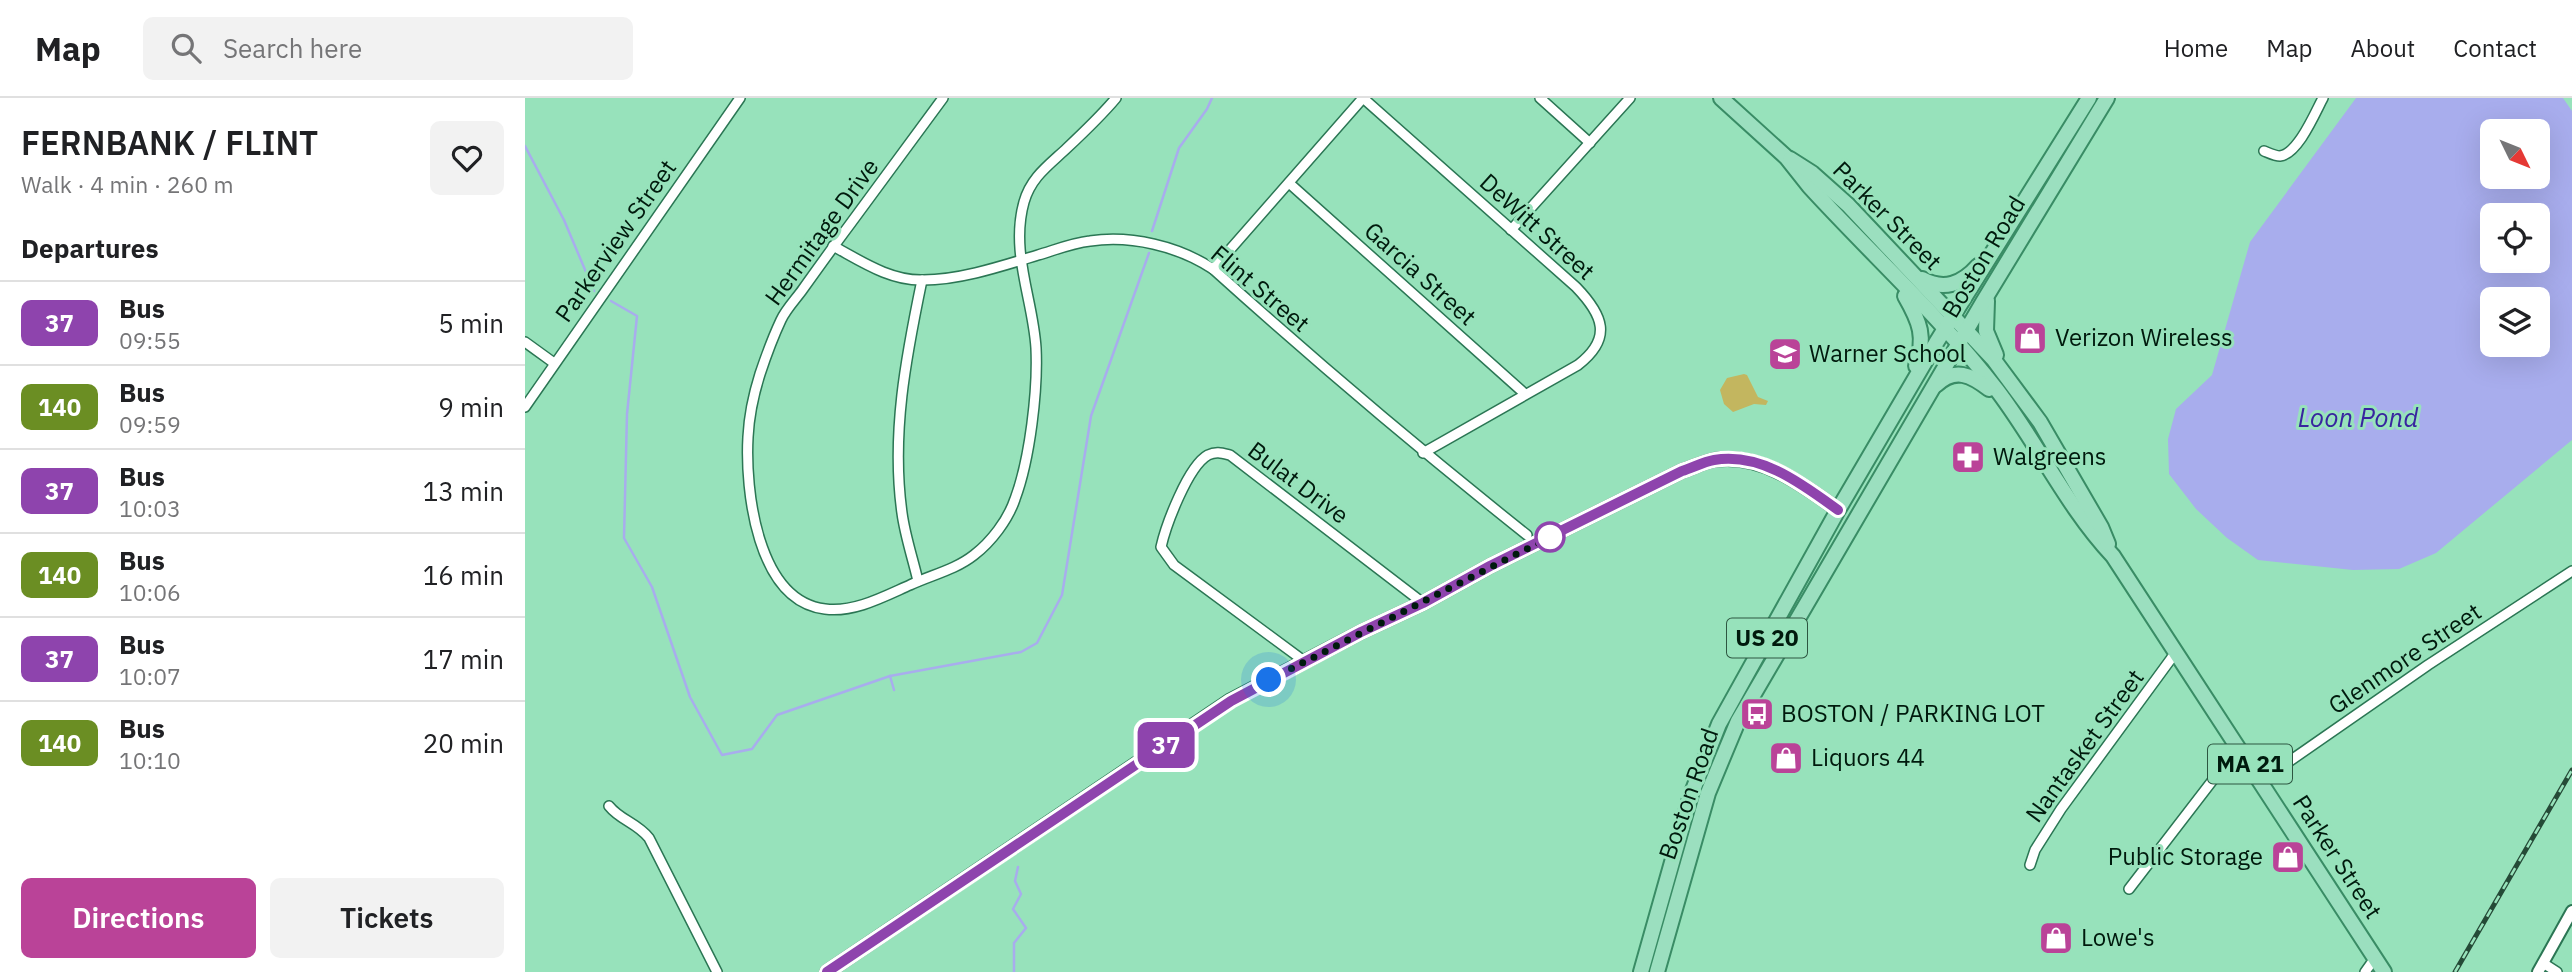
<!DOCTYPE html>
<html lang="en">
<head>
<meta charset="utf-8">
<style>
  body { margin:0; font-family:"IBM Plex Sans",sans-serif; background:#f2f2f2; color:#202124; height:100vh; display:flex; flex-direction:column; font-size:26px; white-space:nowrap }
  * { box-sizing:border-box; margin:0 }
  p { font-size:23px; color:#757577 }
  .icon { flex:none; width:38px; height:38px; fill:none; stroke:currentColor; stroke-width:2; stroke-linecap:round; stroke-linejoin:round }
  .map { position:relative; flex:1; overflow:hidden }
  .details { display:flex; flex-direction:column; background:#fff; width:525px }
  .details>* { flex:none }
  .badge { padding:0 14px; border-radius:10px; font-size:24px; line-height:46px }
  .needle { width:46px; rotate:133deg }
  .fabs { position:absolute; left:1955px; top:21px; display:grid; gap:14px }
  .fabs a { display:grid; place-items:center; width:70px; height:70px; border-radius:10px; background:#fff; box-shadow:0 7px 28px #0002; font-size:35px }
  .you { position:absolute; width:35px; height:35px; margin:-18px; border:5px solid #fff; border-radius:50%; background:#1a73e8; box-shadow:0 0 0 10px #1a73e833 }
  .map>.badge { position:absolute; translate:-50% -50%; box-shadow:0 0 0 4px #fff }
  h2 { padding:0 21px; font-size:26px; line-height:63px }
  .round { display:grid; place-items:center; flex:none; width:74px; height:74px; border-radius:10px; background:#f2f2f2 }
  .summary { display:flex; align-items:center; justify-content:space-between; height:119px; padding:0 21px }
  h1 { font-size:33px; font-weight:600; line-height:52px }
  .primary-button { display:flex; gap:14px; margin-top:auto; padding:14px 21px }
  .primary-button a { flex:1; height:80px; border-radius:10px; background:#ba4398; color:#fff; font-size:28px; font-weight:600; line-height:80px; text-align:center }
  .primary-button a+a { background:#f2f2f2; color:#202124 }
  ul { padding:0; list-style:none }
  li { display:flex; align-items:center; gap:21px; height:84px; padding:0 21px; border-top:2px solid #e0e0e0 }
  li div { flex:1 }
  li b { display:block; font-size:26px }
  li em { font-style:normal }
  li .badge { min-width:77px; font-weight:700; text-align:center }
  header { display:flex; align-items:center; gap:42px; box-sizing:border-box; height:98px; padding:0 35px; background:#fff; border-bottom:2px solid #e0e0e0 }
  header strong { font-size:33px }
  nav { display:flex; gap:38px; margin-inline-start:auto; font-size:24px }
  .search { width:490px; height:63px; background:#f2f2f2; display:flex; align-items:center; gap:18px; box-sizing:border-box; padding:0 24px; border-radius:10px; color:#757577; font-size:26px }
  main { display:flex; flex:1; min-height:0 }
  .map>svg:first-child { display:block }
  .green { fill:#c3b65f }
  .water { fill:#a8aded; fill-rule:evenodd }
  .lines { fill:none; stroke-linecap:round; stroke-linejoin:round }
  .stream { stroke:#a8aded; stroke-width:2.5 }
  .minor-casing { stroke:#2b7654; stroke-width:12 }
  .tertiary-casing { stroke:#2b7654; stroke-width:14 }
  .secondary-casing { stroke:#2b7654; stroke-width:16 }
  .primary-casing { stroke:#398c65; stroke-width:18 }
  .minor { stroke:#fff; stroke-width:9 }
  .tertiary { stroke:#fff; stroke-width:10 }
  .secondary { stroke:#fff; stroke-width:12 }
  .primary { stroke:#9bdfbf; stroke-width:14 }
  .rail-casing { stroke:#254a37; stroke-width:5 }
  .rail { stroke:#97e2bb; stroke-width:2.5; stroke-dasharray:8; stroke-linecap:butt }
  .line-casing { stroke:#fff; stroke-width:16 }
  .line { stroke:#8e44ad; stroke-width:10 }
  .walk { stroke:#001a0d; stroke-width:7; stroke-dasharray:0 12.6 }
  .stop-dot { fill:#fff; stroke:#8e44ad; stroke-width:3.5 }
  .labels { text-anchor:middle; stroke-width:6; stroke-linejoin:round; paint-order:stroke }
  .shield { fill:#97e2bb; stroke:#2d5641; stroke-width:2 }
  .shield-label { font-size:23px; font-weight:bold; fill:#001a0d }
  .street-label { font-size:24px; fill:#001a0d; stroke:#97e2bb }
  .poi-label { font-size:24px; fill:#001a0d; stroke:#97e2bb; text-anchor:start }
  .water-label { font-size:26px; font-style:italic; fill:#38249f; stroke:#97e2bb }
</style>
</head>
<body>
<header>
<strong>Map</strong>
<div class="search"><svg class="icon" aria-label="search" viewBox="0 0 24 24"><circle cx="10" cy="10" r="6"/><path d="M15 15l6 6"/></svg>Search here</div>
<nav><a>Home</a><a>Map</a><a>About</a><a>Contact</a></nav>
</header>
<main>
<section class="details">
<div class="summary"><div><h1>FERNBANK / FLINT</h1><p>Walk · 4 min · 260 m</p></div><a class="round"><svg class="icon" aria-label="heart" viewBox="0 0 24 24"><path d="M12 20l-8-8c-3-5 5-10 8-4 3-6 11-1 8 4z"/></svg></a></div>
<h2>Departures</h2>
<ul>
<li><span class="badge" style="background:#8e44ad;color:#fff">37</span><div><b>Bus</b><p>09:55</p></div><em>5 min</em></li>
<li><span class="badge" style="background:#6b8e23;color:#fff">140</span><div><b>Bus</b><p>09:59</p></div><em>9 min</em></li>
<li><span class="badge" style="background:#8e44ad;color:#fff">37</span><div><b>Bus</b><p>10:03</p></div><em>13 min</em></li>
<li><span class="badge" style="background:#6b8e23;color:#fff">140</span><div><b>Bus</b><p>10:06</p></div><em>16 min</em></li>
<li><span class="badge" style="background:#8e44ad;color:#fff">37</span><div><b>Bus</b><p>10:07</p></div><em>17 min</em></li>
<li><span class="badge" style="background:#6b8e23;color:#fff">140</span><div><b>Bus</b><p>10:10</p></div><em>20 min</em></li>
</ul>
<div class="primary-button"><a>Directions</a><a>Tickets</a></div>
</section>
<div class="map">
<svg width="2047" height="874" viewBox="0 0 2047 874">
  <rect width="100%" height="100%" fill="#97e2bb"/>
  <polygon class="green" points="1219,276 1222,277 1233,299 1243,303 1241,307 1229,306 1208,314 1199,306 1195,292 1202,280"/>
  <path class="water" d="M1831 0H2038L2047 13V342L1911 455 1874 471 1828 472 1733 462 1702 440 1671 411 1644 376 1643 341 1651 311 1687 277 1725 144ZM1967 33H2012V79H1967ZM1967 117H2012V163H1967ZM1967 201H2012V247H1967Z"/>
  <g class="lines">
    <g class="stream">
      <polyline points="0,48 39,122 69,193"/>
      <polyline points="627,133 654,50 682,11 687,0"/>
      <polyline points="86,203 112,218 102,316 99,440 127,489 165,599 197,657 227,651 252,617 365,578 496,554 512,545 537,497 566,318 624,155"/>
      <polyline points="365,578 369,592"/>
      <polyline points="489,874 489,845 501,830 488,811 496,796 490,783 493,769"/>
    </g>
    <g class="minor-casing">
      <g id="minor">
        <path d="M418 0C386 43 355 86 323 129 308 149 293 170 278 191 271 201 261 211 256 222 248 239 241 258 235 276 229 295 224 319 223 339 220 392 232 503 300 511 329 515 360 498 385 487 406 477 430 472 449 457 466 444 483 422 490 401 505 361 513 292 511 250 508 201 485 154 499 104 506 79 524 67 542 50 559 34 576 18 591 0"/>
        <path d="M838 0 1051 189C1078 217 1088 240 1053 267L898 355"/>
        <polyline points="1015,0 1065,45"/>
        <path d="M1739 53C1744 55 1750 58 1755 58 1773 56 1790 15 1798 0"/>
        <polyline points="764,85 1000,296"/>
        <polyline points="986,132 1105,0"/>
        <path d="M308 148C336 163 365 183 398 182 435 182 477 168 513 157 530 152 547 145 565 143 606 137 653 148 688 171 790 263 894 351 1002 437"/>
        <polyline points="688,171 838,0"/>
        <polyline points="0,244 29,265"/>
        <polyline points="0,309 215,0"/>
        <path d="M393 483C388 461 380 438 377 415 366 336 381 259 397 182"/>
        <path d="M779 563 649 467 636 449C641 427 663 368 683 357 691 353 697 355 705 357L898 505"/>
        <polyline points="1736,683 1903,567 2047,473"/>
        <path d="M84 708C95 722 112 725 124 740L192 874"/>
        <polyline points="1505,767 1510,752 1536,711 1651,554"/>
        <polyline points="1604,791 1714,648"/>
        <polyline points="2018,865 2032,874"/>
        <polyline points="1840,874 1850,860"/>
      </g>
    </g>
    <g class="tertiary-casing">
      <polyline id="tertiary" points="2013,874 2047,813"/>
    </g>
    <g class="secondary-casing">
      <path id="secondary" d="M302 874 706 602 836 534 898 505 965 468 1157 373C1167 370 1178 364 1189 362 1236 355 1277 386 1313 412"/>
    </g>
    <g class="primary-casing">
      <g id="primary">
        <path d="M1196 0 1261 59 1284 88C1346 156 1416 219 1472 292 1513 346 1542 409 1588 458L1859 874"/>
        <polyline points="1265,61 1287,75 1323,107 1469,262 1515,324 1576,429 1583,446"/>
        <path d="M1397 181C1419 193 1437 186 1453 168"/>
        <path d="M1380 198C1395 224 1401 239 1391 268"/>
        <polyline points="1462,203 1461,233 1471,257"/>
        <path d="M1411 287C1430 269 1446 277 1464 291"/>
        <polyline points="1116,874 1166,697 1194,626 1313,412 1411,245 1564,0"/>
        <polyline points="1132,874 1183,695 1213,623 1458,204 1582,0"/>
      </g>
    </g>
    <use href="#minor" class="minor"/>
    <use href="#tertiary" class="tertiary"/>
    <use href="#secondary" class="secondary"/>
    <use href="#primary" class="primary"/>
    <g class="rail-casing">
      <polyline id="rail" points="1930,874 2047,672"/>
    </g>
    <use href="#rail" class="rail"/>
  </g>
  <g class="lines">
    <g class="line-casing">
      <path id="line" d="M302 874 706 603 836 534 898 505 965 468 1157 373C1167 370 1178 364 1189 362 1236 354 1277 386 1313 412"/>
    </g>
    <use href="#line" class="line"/>
    <polyline class="walk" points="744,582 1035,434 1025,439"/>
  </g>
  <defs>
    <g id="shop-square" transform="scale(1.75)"><rect x="-9" y="-9" width="18" height="18" rx="4" fill="#ba4398" stroke="#97e2bb"/><path d="M-5-2.5h2.3a2.7 3.5 0 0 1 5.4 0H5L5.5 6h-11ZM-1.5-2.5h3a1.5 2.3 0 0 0-3 0Z" fill="#fff"/></g>
    <g id="school-square" transform="scale(1.75)"><rect x="-9" y="-9" width="18" height="18" rx="4" fill="#ba4398" stroke="#97e2bb"/><path d="M0-5L7-2L0 1L-7-2ZM-4 1L0 2.5L4 1V4Q0 6-4 4Z" fill="#fff"/></g>
    <g id="pharmacy-square" transform="scale(1.75)"><rect x="-9" y="-9" width="18" height="18" rx="4" fill="#ba4398" stroke="#97e2bb"/><path d="M-2-6h4v4h4v4h-4v4h-4v-4h-4v-4h4Z" fill="#fff"/></g>
    <g id="bus-square" transform="scale(1.75)"><rect x="-9" y="-9" width="18" height="18" rx="4" fill="#ba4398" stroke="#97e2bb"/><path d="M-5-6H5V4H4V6H2V4H-2V6H-4V4H-5ZM-3.5-4V0h7V-4ZM-3.5 1.2v1.5H-2V1.2ZM2 1.2v1.5H3.5V1.2Z" fill="#fff"/></g>
  </defs>
  <g fill-rule="evenodd">
    <use href="#shop-square" x="1505" y="240"/>
    <use href="#school-square" x="1260" y="256"/>
    <use href="#pharmacy-square" x="1443" y="359"/>
    <use href="#bus-square" x="1232" y="616"/>
    <use href="#shop-square" x="1261" y="660"/>
    <use href="#shop-square" x="1763" y="759"/>
    <use href="#shop-square" x="1531" y="840"/>
  </g>
  <circle class="stop-dot" cx="1025" cy="439" r="14"/>
  <g class="labels">
    <g class="shield">
      <rect x="1202" y="520.5" width="80" height="39" rx="5"/>
      <rect x="1683" y="646.5" width="84" height="39" rx="5"/>
    </g>
    <g class="shield-label">
      <text x="1242" y="548">US 20</text>
      <text x="1725" y="674">MA 21</text>
    </g>
    <g class="street-label">
      <text transform="translate(1362 118) rotate(45)" y="8">Parker Street</text>
      <text transform="translate(1012 129) rotate(42)" y="8">DeWitt Street</text>
      <text transform="translate(297 134) rotate(-54)" y="8">Hermitage Drive</text>
      <text transform="translate(91 143) rotate(-55)" y="8">Parkerview Street</text>
      <text transform="translate(1459 159) rotate(-59)" y="8">Boston Road</text>
      <text transform="translate(895 176) rotate(42)" y="8">Garcia Street</text>
      <text transform="translate(735 191) rotate(40)" y="8">Flint Street</text>
      <text transform="translate(773 385) rotate(37)" y="8">Bulat Drive</text>
      <text transform="translate(1880 561) rotate(-34)" y="8">Glenmore Street</text>
      <text transform="translate(1560 648) rotate(-54)" y="8">Nantasket Street</text>
      <text transform="translate(1164 696) rotate(-71)" y="8">Boston Road</text>
      <text transform="translate(1812 759) rotate(57)" y="8">Parker Street</text>
    </g>
    <g class="poi-label">
      <text x="1530" y="248">Verizon Wireless</text>
      <text x="1284" y="264">Warner School</text>
      <text x="1468" y="367">Walgreens</text>
      <text x="1256" y="624">BOSTON / PARKING LOT</text>
      <text x="1286" y="668">Liquors 44</text>
      <text x="1738" y="767" text-anchor="end">Public Storage</text>
      <text x="1556" y="848">Lowe's</text>
    </g>
    <g class="water-label">
      <text x="1833" y="329">Loon Pond</text>
    </g>
  </g>
</svg>
<div class="fabs">
<a><svg class="needle" viewBox="-14 -14 28 28"><path d="M0-13l5 13h-10z" fill="#e53935"/><path d="M0 13l5-13h-10z" fill="#757577"/></svg></a>
<a><svg class="icon" aria-label="locate" viewBox="0 0 24 24"><circle cx="12" cy="12" r="6"/><path d="M12 2v4M12 18v4M2 12h4M18 12h4"/></svg></a>
<a><svg class="icon" aria-label="layers" viewBox="0 0 24 24"><path d="M12 4l9 5-9 5-9-5zM3 14l9 5 9-5"/></svg></a>
</div>
<div class="you" style="left:744px;top:582px"></div>
<b class="badge" style="left:641px;top:647px;background:#8e44ad;color:#fff">37</b>
</div>
</main>
</body>
</html>
